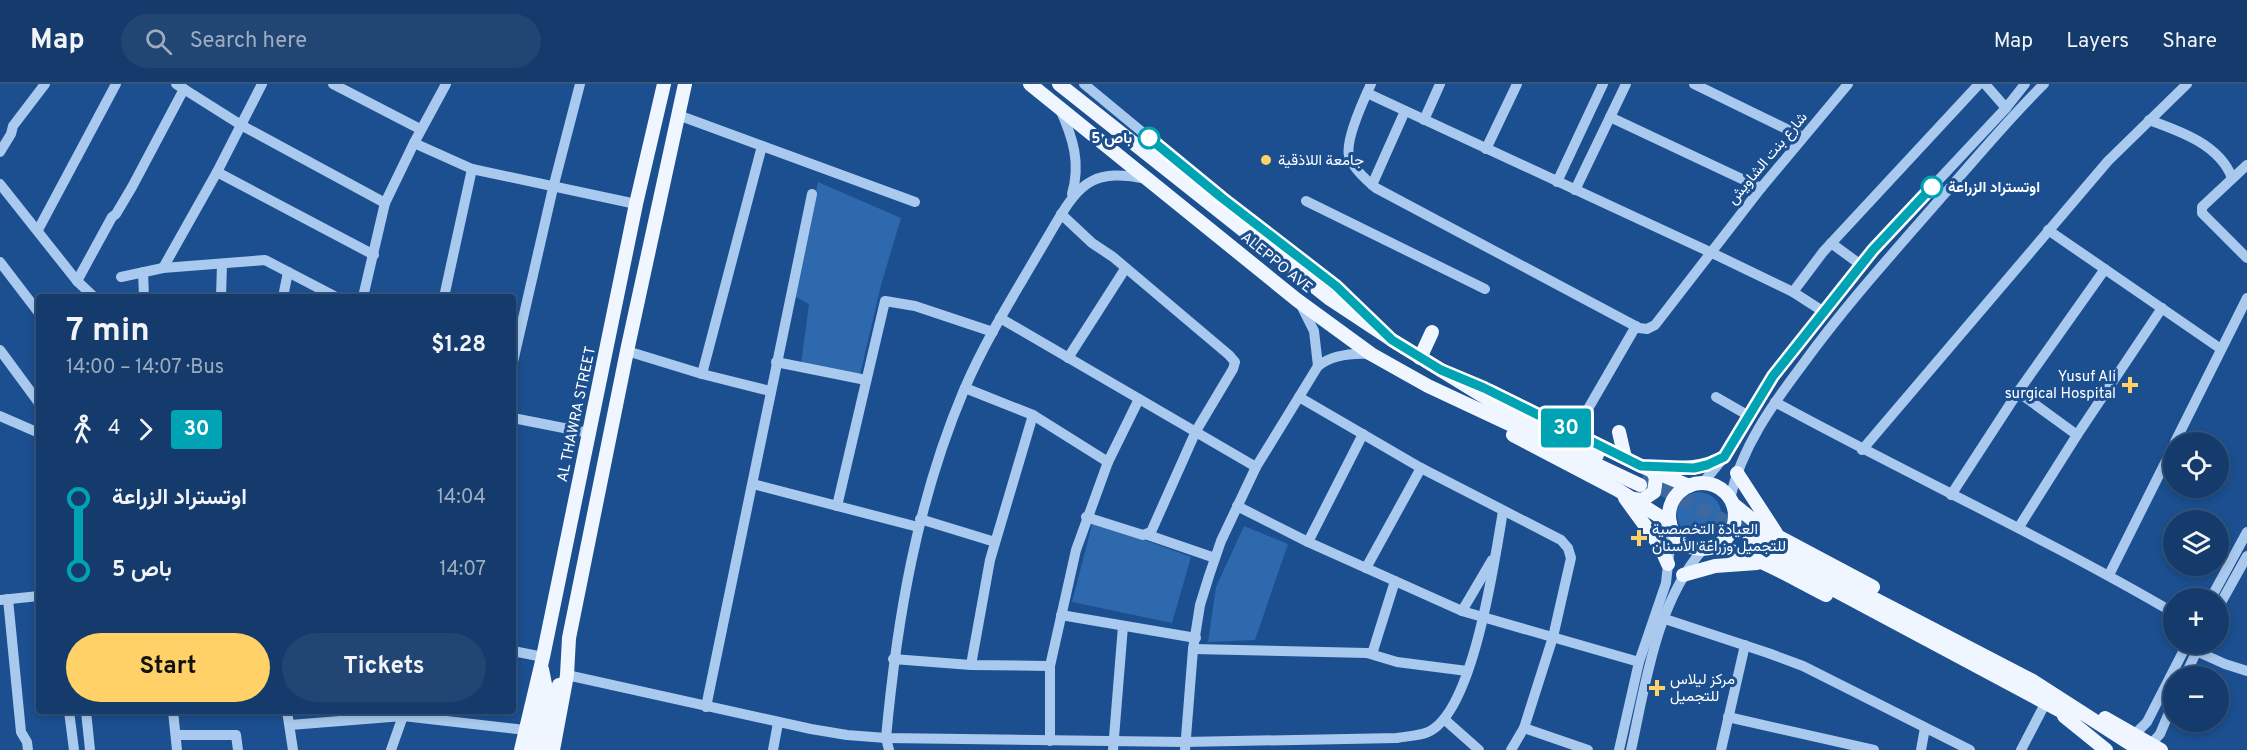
<!DOCTYPE html>
<html lang="en">
<head>
<meta charset="utf-8">
<style>
  body { margin:0; font-family:Overpass,Vazirmatn,sans-serif; background:#214673; color:#f1f3f6; height:100vh; display:flex; flex-direction:column; font-size:22px; white-space:nowrap }
  * { box-sizing:border-box; margin:0 }
  p { font-size:20px; color:#9dadc1 }
  .icon { flex:none; width:33px; height:33px; fill:none; stroke:currentColor; stroke-width:2; stroke-linecap:round; stroke-linejoin:round }
  .map { position:relative; flex:1; overflow:hidden }
  .sheet { position:absolute; left:36px; top:210px; width:480px; height:420px; display:flex; flex-direction:column; background:#143b6b; border-radius:6px; box-shadow:0 3px 9px #0003,0 0 0 2px #33557e }
  .sheet>* { flex:none }
  .badge { padding:0 12px; border-radius:4px; font-size:21px; line-height:39px }
  .buttons { position:absolute; left:2163px; top:348px; display:grid; gap:12px }
  .buttons a { display:grid; place-items:center; width:66px; height:66px; border-radius:50%; background:#143b6b; box-shadow:0 3px 9px #0003,0 0 0 2px #33557e; font-size:30px }
  .map>.badge { position:absolute; translate:-50% -50%; box-shadow:0 0 0 3px #fff }
  .legs { display:flex; align-items:center; gap:9px; height:66px; padding:0 30px; font-size:20px }
  .legs p { margin-inline-start:auto }
  .summary { display:flex; align-items:center; justify-content:space-between; height:102px; padding:0 30px }
  h1 { font-size:33px; font-weight:700; line-height:45px }
  .button { display:flex; gap:12px; margin-top:auto; padding:12px 30px }
  .button a { flex:1; height:69px; border-radius:36px; background:#ffd166; color:#111; font-size:24px; font-weight:700; line-height:69px; text-align:center }
  .button a+a { background:#214673; color:#f1f3f6 }
  ul { padding:0 30px; list-style:none }
  li { display:flex; align-items:center; gap:21px; height:72px; font-size:22px }
  li i { display:grid; place-items:center; width:9px; height:100%; margin:0 8px; background:currentColor }
  li i::after { content:''; width:15px; height:15px; margin:-8px; border:4px solid; border-radius:50%; background:#143b6b }
  li p { margin-inline-start:auto }
  li:first-child i { background:linear-gradient(#0000 50%,currentColor 0) }
  li:last-child i { background:linear-gradient(currentColor 50%,#0000 0) }
  header { display:flex; align-items:center; gap:36px; box-sizing:border-box; height:84px; padding:0 30px; background:#143b6b; border-bottom:2px solid #33557e }
  header strong { font-size:28px }
  nav { display:flex; gap:33px; margin-inline-start:auto; font-size:21px }
  .search { width:420px; height:54px; background:#214673; display:flex; align-items:center; gap:15px; box-sizing:border-box; padding:0 21px; border-radius:33px; color:#9dadc1; font-size:22px }
  .map>svg:first-child { display:block }
  .green { fill:#2e69ad }
  .lines { fill:none; stroke-linecap:round; stroke-linejoin:round }
  .major-tunnel { stroke:#3d69a0; stroke-width:14; stroke-dasharray:14 7; stroke-linecap:butt }
  .minor { stroke:#a9c9ee; stroke-width:10 }
  .major { stroke:#f0f6ff; stroke-width:14 }
  .line-1-casing { stroke:#fff; stroke-width:14 }
  .line-1 { stroke:#00a3b4; stroke-width:9 }
  .stop-1-dot { fill:#fff; stroke:#00a3b4; stroke-width:3 }
  .poi-dot { fill:#ffd166; stroke:#1b4f8f; stroke-width:2 }
  .labels { text-anchor:middle; stroke-width:6; stroke-linejoin:round; paint-order:stroke }
  .stop-label { font-size:15px; font-weight:bold; fill:#fff; stroke:#1b4f8f; text-anchor:end }
  .street-label { font-size:15px; fill:#fff; stroke:#1b4f8f }
  .poi-label { font-size:15px; fill:#fff; stroke:#1b4f8f; text-anchor:start }
</style>
</head>
<body>
<header>
<strong>Map</strong>
<div class="search"><svg class="icon" aria-label="search" viewBox="0 0 24 24"><circle cx="10" cy="10" r="6"/><path d="M15 15l6 6"/></svg>Search here</div>
<nav><a>Map</a><a>Layers</a><a>Share</a></nav>
</header>
<div class="map">
<svg width="2247" height="666" viewBox="0 0 2247 666">
  <rect width="100%" height="100%" fill="#1b4f8f"/>
  <g class="green">
    <polygon points="818,98 901,134 881,201 859,295 801,280 809,220 794,212"/>
    <circle cx="1699" cy="430" r="22"/>
    <polygon points="1093,437 1191,473 1172,539 1072,518"/>
    <polygon points="1244,442 1288,460 1255,556 1208,558 1216,503"/>
  </g>
  <g class="lines">
    <polyline class="major-tunnel" points="1642,394 1761,456"/>
    <g class="minor">
      <polyline points="176,0 241,41 385,119"/>
      <polyline points="333,0 420,45"/>
      <polyline points="1084,0 1222,114 1336,202 1375,239"/>
      <path d="M1371 0C1364 15 1345 56 1349 72 1353 84 1366 96 1376 104L1639 244 1647 245 1655 241 1761 104 1848 0"/>
      <polyline points="1694,0 1803,53"/>
      <polyline points="1985,0 2006,24"/>
      <polyline points="1367,9 1710,168 1793,208 1824,228"/>
      <path d="M1060 25C1073 54 1081 79 1072 110"/>
      <polyline points="678,31 915,118"/>
      <polyline points="1610,33 1761,104"/>
      <polyline points="1424,36 1440,0"/>
      <path d="M2149 36C2180 47 2220 61 2232 94"/>
      <polyline points="414,59 472,85 636,120"/>
      <polyline points="1486,65 1517,0"/>
      <polyline points="0,68 11,50 13,42 45,0"/>
      <polyline points="2247,81 2202,123 2202,129 2247,174"/>
      <polyline points="217,88 374,171"/>
      <polyline points="1557,98 1603,0"/>
      <polyline points="0,100 77,197 94,213"/>
      <polyline points="1372,101 1405,27"/>
      <polyline points="1575,106 1626,0"/>
      <polyline points="1306,117 1485,205"/>
      <polyline points="1061,130 1092,159 1113,173 1229,271 1235,278 1233,285 1196,347 1151,448 1143,451 1086,433"/>
      <polyline points="38,146 116,0"/>
      <polyline points="2048,146 2221,265"/>
      <polyline points="1831,159 1861,181"/>
      <polyline points="0,178 39,229"/>
      <polyline points="163,184 217,88 262,0"/>
      <polyline points="143,188 144,213"/>
      <polyline points="121,193 163,184 265,176 336,213"/>
      <polyline points="77,197 112,133 116,130 132,103 184,5"/>
      <polyline points="1793,208 1823,168 1979,0"/>
      <polyline points="221,213 222,180"/>
      <polyline points="283,213 288,188"/>
      <polyline points="363,213 385,119 414,59 446,0"/>
      <polyline points="444,213 472,85"/>
      <polyline points="1302,223 1314,247 1318,282"/>
      <polyline points="1000,234 1256,383"/>
      <polyline points="0,266 39,319"/>
      <polyline points="627,267 702,290 770,307"/>
      <polyline points="1068,274 1125,185"/>
      <polyline points="513,278 553,104 580,0"/>
      <polyline points="776,278 866,296"/>
      <polyline points="702,290 762,62"/>
      <polyline points="965,304 1033,331 1108,378"/>
      <polyline points="2018,308 2077,351"/>
      <polyline points="1299,313 1421,384 1561,456 1568,464 1571,474 1553,553 1524,644 1511,666"/>
      <polyline points="1716,313 1749,332"/>
      <path d="M1775 318C1907 390 2044 453 2174 529"/>
      <polyline points="1585,330 1636,242"/>
      <polyline points="0,332 39,349"/>
      <polyline points="513,334 589,349"/>
      <polyline points="2175,358 2247,214"/>
      <polyline points="1862,366 2108,77 2187,0"/>
      <polyline points="1703,399 1724,373 1773,293 1873,166 2006,24 2025,0"/>
      <polyline points="753,400 918,443"/>
      <polyline points="1951,411 2018,308 2105,185"/>
      <path d="M1730 415C1741 364 1772 321 1803 280 1845 222 1893 169 1940 115 1974 77 2007 36 2044 0"/>
      <polyline points="837,422 885,217 915,222 993,248"/>
      <polyline points="1237,422 1308,458 1462,527 1639,578"/>
      <polyline points="920,435 995,458"/>
      <polyline points="2019,443 2077,351 2162,224"/>
      <polyline points="1148,451 1215,474"/>
      <polyline points="1308,458 1363,350"/>
      <polyline points="1366,484 1421,384"/>
      <polyline points="2109,491 2174,361"/>
      <polyline points="2211,514 2247,448"/>
      <polyline points="8,515 21,648 27,658 28,666"/>
      <polyline points="0,516 39,512"/>
      <polyline points="2218,524 2247,472"/>
      <polyline points="1462,527 1492,476"/>
      <polyline points="1061,531 1196,554"/>
      <polyline points="1665,535 1768,569 1803,582 1970,666"/>
      <polyline points="1193,565 1367,569 1397,578 1467,587"/>
      <polyline points="513,567 543,573"/>
      <polyline points="2196,567 2225,580 2247,587"/>
      <polyline points="1372,570 1395,497"/>
      <polyline points="893,575 971,581 1050,582"/>
      <polyline points="971,581 990,476 1033,331"/>
      <path d="M567 591 811 645 847 651 886 654 1184 658 1397 654C1406 652 1420 652 1428 648 1474 628 1495 473 1503 427"/>
      <polyline points="2185,592 2200,560"/>
      <polyline points="706,623 812,110"/>
      <polyline points="69,627 74,666"/>
      <polyline points="86,627 90,666"/>
      <polyline points="173,627 177,666"/>
      <polyline points="287,627 293,666"/>
      <polyline points="1728,633 1874,666"/>
      <polyline points="1444,635 1479,666"/>
      <polyline points="290,641 403,632 525,646"/>
      <polyline points="1524,644 1588,666"/>
      <polyline points="2135,650 2147,638 2187,560"/>
      <polyline points="176,651 236,651 238,666"/>
      <polyline points="1050,657 1050,582 1076,466 1108,378 1139,315"/>
      <polyline points="2151,660 2160,650 2174,617"/>
      <polyline points="391,666 403,632 400,627"/>
      <polyline points="773,666 778,639"/>
      <path d="M889 666 886 654C897 534 917 417 964 306 981 266 1004 227 1026 190 1036 173 1046 156 1056 139 1081 96 1096 85 1147 95"/>
      <polyline points="1113,666 1123,542"/>
      <path d="M1185 666 1193 565 1200 521 1209 492 1221 457 1256 383 1318 282C1333 270 1353 269 1371 270"/>
      <polyline points="1619,666 1639,578 1666,499 1672,443"/>
      <path d="M1631 666C1646 598 1656 519 1704 464"/>
      <polyline points="1721,666 1745,561"/>
      <polyline points="1921,666 1925,644"/>
      <polyline points="2021,666 2046,618"/>
    </g>
    <g class="major">
      <polyline points="1030,0 1297,216 1371,270 1428,302 1640,401"/>
      <polyline points="1059,0 1330,215 1392,256 1496,320 1597,371"/>
      <polyline points="1420,274 1432,248"/>
      <polyline points="1490,307 1641,382 1689,402"/>
      <polyline points="1619,348 1625,374"/>
      <polyline points="1513,351 1618,406 1670,439"/>
      <path d="M1650 383C1676 384 1700 387 1724 373"/>
      <polyline points="1737,389 1776,449"/>
      <circle cx="1702" cy="432" r="33"/>
      <polyline points="1625,414 1660,462 1668,480"/>
      <polyline points="1634,415 1642,416 1654,408 1656,394 1653,388"/>
      <polyline points="1733,420 1764,445 1873,503"/>
      <polyline points="1763,457 2031,596 2140,666"/>
      <path d="M1713 463C1753 469 1790 493 1826 511"/>
      <polyline points="1771,472 2074,634"/>
      <path d="M1749 473C1745 459 1750 449 1764 445"/>
      <polyline points="1683,491 1715,482 1757,479"/>
      <polyline points="2064,632 2106,666"/>
      <polyline points="2105,634 2161,666"/>
      <polyline points="521,666 543,573 636,120 664,0"/>
      <polyline points="533,666 546,605 542,585"/>
      <polyline points="543,666 559,601"/>
      <polyline points="553,666 567,591 569,554 627,267 685,0"/>
    </g>
  </g>
  <g class="lines">
    <g class="line-1-casing">
      <polyline id="line-1" points="1149,54 1222,114 1336,202 1392,256 1441,286 1484,304 1641,382 1694,384 1707,381 1724,373 1773,292 1873,166 1932,103"/>
    </g>
    <use href="#line-1" class="line-1"/>
  </g>
  <g class="stop-1-dot">
    <circle cx="1149" cy="54" r="10"/>
    <circle cx="1932" cy="103" r="10"/>
  </g>
  <g class="poi-dot">
    <circle cx="1266" cy="76" r="6"/>
    <path d="M2127 292h6v6h6v6h-6v6h-6v-6h-6v-6h6z"/>
    <path d="M1636 445h6v6h6v6h-6v6h-6v-6h-6v-6h6z"/>
    <path d="M1654 595h6v6h6v6h-6v6h-6v-6h-6v-6h6z"/>
  </g>
  <g class="labels">
    <g class="stop-label">
      <text x="1132" y="59">باص 5</text>
      <text x="1948" y="108" text-anchor="start">اوتستراد الزراعة</text>
    </g>
    <g class="street-label">
      <text transform="translate(1767 74) rotate(-50)" y="5">شارع بنت الشاويش</text>
      <text transform="translate(1277 178) rotate(39)" y="5">ALEPPO AVE</text>
      <text transform="translate(576 330) rotate(-78)" y="5">AL THAWRA STREET</text>
    </g>
    <g class="poi-label">
      <text x="1278" y="81">جامعة اللاذقية</text>
      <text x="2116" y="297" text-anchor="end">Yusuf Ali<tspan x="2116" dy="17">surgical Hospital</tspan></text>
      <text x="1652" y="450">العيادة التخصصية<tspan x="1652" dy="17">للتجميل وزراعة الأسنان</tspan></text>
      <text x="1670" y="600">مركز ليلاس<tspan x="1670" dy="17">للتجميل</tspan></text>
    </g>
  </g>
</svg>
<div class="buttons">
<a><svg class="icon" aria-label="locate" viewBox="0 0 24 24"><circle cx="12" cy="12" r="6"/><path d="M12 2v4M12 18v4M2 12h4M18 12h4"/></svg></a>
<a><svg class="icon" aria-label="layers" viewBox="0 0 24 24"><path d="M12 4l9 5-9 5-9-5zM3 14l9 5 9-5"/></svg></a>
<a>+</a>
<a>−</a>
</div>
<b class="badge" style="left:1566px;top:344px;background:#00a3b4;color:#fff">30</b>
<section class="sheet">
<div class="summary"><div><h1>7 min</h1><p>14:00 – 14:07 · Bus</p></div><b>$1.28</b></div>
<div class="legs"><svg class="icon" aria-label="walk" viewBox="0 0 24 24"><circle cx="13" cy="4" r="2"/><path d="M13 8l-2 6 4 7M11 14l-3 7M7 12l3-4h3l4 4"/></svg>4<svg class="icon" aria-label="forward" viewBox="0 0 24 24"><path d="M9 5l7 7-7 7"/></svg><b class="badge" style="background:#00a3b4;color:#fff">30</b></div>
<ul>
<li><i style="color:#00a3b4"></i><b>اوتستراد الزراعة</b><p>14:04</p></li>
<li><i style="color:#00a3b4"></i><b>باص 5</b><p>14:07</p></li>
</ul>
<div class="button"><a>Start</a><a>Tickets</a></div>
</section>
</div>
</body>
</html>
